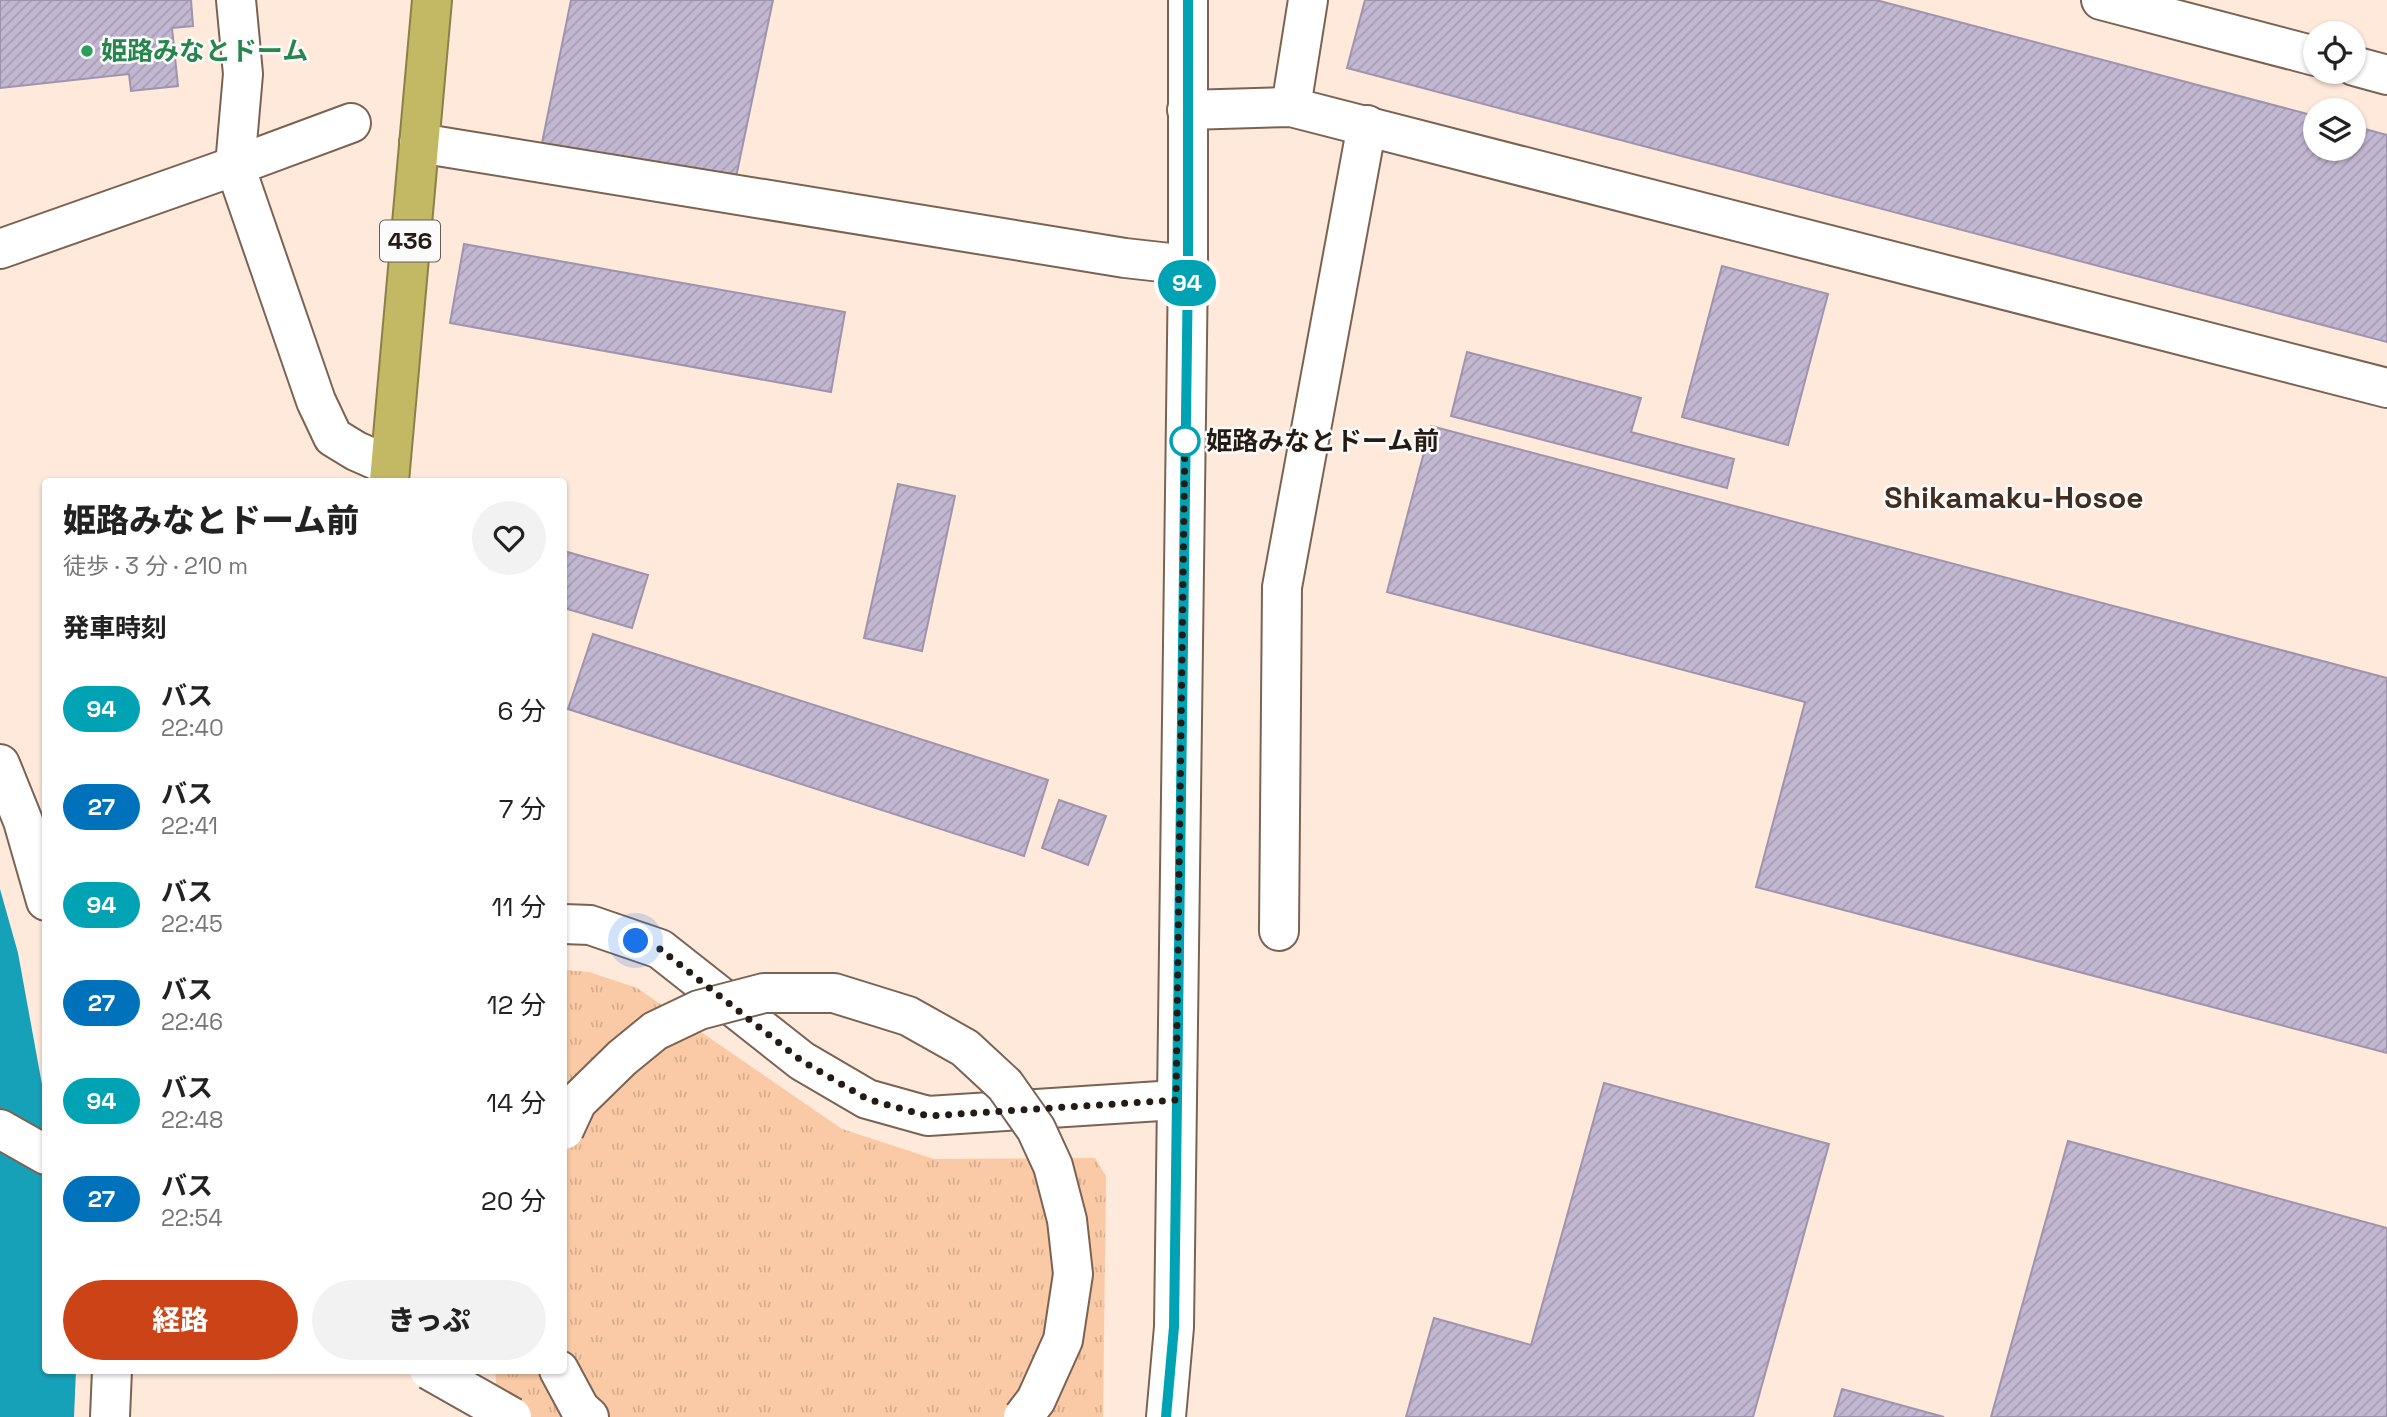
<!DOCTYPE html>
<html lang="ja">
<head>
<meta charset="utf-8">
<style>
  body { margin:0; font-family:"Space Grotesk","Noto Sans JP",sans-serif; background:#f2f2f2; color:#222; height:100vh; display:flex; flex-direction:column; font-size:26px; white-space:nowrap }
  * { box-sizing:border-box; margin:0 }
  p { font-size:23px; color:#767676 }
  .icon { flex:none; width:38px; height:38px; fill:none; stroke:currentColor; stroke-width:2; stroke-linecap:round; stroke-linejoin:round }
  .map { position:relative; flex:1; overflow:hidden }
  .sheet { position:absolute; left:42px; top:478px; width:525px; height:896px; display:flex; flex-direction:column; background:#fff; border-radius:7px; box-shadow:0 2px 5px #0004 }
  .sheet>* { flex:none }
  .badge { padding:0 14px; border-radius:23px; font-size:24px; line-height:46px }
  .tools { position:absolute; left:2303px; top:21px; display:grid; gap:14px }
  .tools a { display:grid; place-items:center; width:63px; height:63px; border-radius:50%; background:#fff; box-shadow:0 2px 5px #0004; font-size:35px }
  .you { position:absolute; width:35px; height:35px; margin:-18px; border:5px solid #fff; border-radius:50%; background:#1a73e8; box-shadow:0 0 0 10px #1a73e833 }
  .map>.badge { position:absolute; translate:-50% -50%; box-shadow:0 0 0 4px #fff }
  h2 { padding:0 21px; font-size:26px; line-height:63px }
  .round { display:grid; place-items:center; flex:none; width:74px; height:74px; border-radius:37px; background:#f2f2f2 }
  .summary { display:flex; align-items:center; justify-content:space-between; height:119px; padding:0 21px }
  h1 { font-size:33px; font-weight:800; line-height:52px }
  .primary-button { display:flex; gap:14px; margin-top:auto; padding:14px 21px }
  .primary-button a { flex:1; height:80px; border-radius:42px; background:#cb4316; color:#fff; font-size:28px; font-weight:800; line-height:80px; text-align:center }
  .primary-button a+a { background:#f2f2f2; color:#222 }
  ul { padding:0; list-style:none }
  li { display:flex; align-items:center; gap:21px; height:98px; padding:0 21px }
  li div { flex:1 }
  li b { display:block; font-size:26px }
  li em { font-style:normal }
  li .badge { min-width:77px; font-weight:700; text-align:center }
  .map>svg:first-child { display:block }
  .park { fill:url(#park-tufts) }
  .water { fill:#17a1b8 }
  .building { fill:url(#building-hatch); stroke:#9f94ad; stroke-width:2 }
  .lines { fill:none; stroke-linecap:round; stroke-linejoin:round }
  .minor-casing { stroke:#7a6353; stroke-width:42 }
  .highway-casing { stroke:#8b8148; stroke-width:42 }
  .minor { stroke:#fff; stroke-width:38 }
  .highway { stroke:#c3b864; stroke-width:38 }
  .minor-bridge-casing { stroke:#7a6353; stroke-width:42; stroke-linecap:butt }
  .minor-bridge { stroke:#fff; stroke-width:38 }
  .line-casing { stroke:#fff; stroke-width:16 }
  .line { stroke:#00a3b4; stroke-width:10 }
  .walk { stroke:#241b14; stroke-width:7; stroke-dasharray:0 12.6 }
  .leisure-dot { fill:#2e9e5b; stroke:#fbfbfb; stroke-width:2.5 }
  .stop-dot { fill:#fff; stroke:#00a3b4; stroke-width:3.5 }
  .labels { text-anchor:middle; stroke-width:5; stroke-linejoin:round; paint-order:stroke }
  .shield { fill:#fbfbfb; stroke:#645e59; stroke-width:2 }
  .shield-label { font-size:24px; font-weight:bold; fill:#241b14 }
  .leisure-label { font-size:26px; font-weight:bold; fill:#27864d; stroke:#fbfbfb; text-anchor:start }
  .stop-label { font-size:26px; font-weight:bold; fill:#241b14; stroke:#fbfbfb; text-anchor:start }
  .quarter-label { font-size:30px; font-weight:bold; fill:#422e1f; stroke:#fbfbfb }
</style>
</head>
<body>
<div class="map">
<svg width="2387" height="1417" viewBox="0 0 2387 1417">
  <defs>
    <pattern id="park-tufts" width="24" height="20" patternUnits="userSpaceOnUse" patternTransform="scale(1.75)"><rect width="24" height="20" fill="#fac9a5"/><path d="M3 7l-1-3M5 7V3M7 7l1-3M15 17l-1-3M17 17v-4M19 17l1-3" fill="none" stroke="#d6ac8d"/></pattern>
    <pattern id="building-hatch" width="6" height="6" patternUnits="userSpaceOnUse" patternTransform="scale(1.75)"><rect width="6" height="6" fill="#c2b7d1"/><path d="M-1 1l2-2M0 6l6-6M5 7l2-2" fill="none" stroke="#a79db3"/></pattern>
  </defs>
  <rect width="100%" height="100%" fill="#fee9da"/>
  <polygon class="park" points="564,970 589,972 637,988 842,1129 934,1159 1095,1158 1106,1176 1103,1417 499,1417 495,1370 564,1370"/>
  <polygon class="water" points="0,889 18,953 45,1101 46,1370 76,1370 74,1417 0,1417"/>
  <g class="building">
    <polygon points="0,0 191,0 193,26 172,28 178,86 131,91 129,74 0,88"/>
    <polygon points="571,0 773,0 735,182 542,143"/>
    <polygon points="1365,0 1876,0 2315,116 2315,149 2354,149 2354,126 2387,135 2387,342 1347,68"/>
    <polygon points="464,244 845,312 831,392 450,323"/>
    <polygon points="1722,266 1828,294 1788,445 1682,417"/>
    <polygon points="1467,352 1641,398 1631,432 1734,459 1727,488 1451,416"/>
    <polygon points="1431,426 2387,678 2387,1053 1756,887 1805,702 1387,592"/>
    <polygon points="898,484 955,496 922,651 864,638"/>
    <polygon points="564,551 648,575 632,628 564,608"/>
    <polygon points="593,634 1048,780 1024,856 568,709"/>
    <polygon points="1059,800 1106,816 1088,865 1042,848"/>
    <polygon points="1604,1083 1829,1144 1753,1417 1406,1417 1434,1318 1531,1345"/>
    <polygon points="2068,1141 2387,1228 2387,1417 1991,1417"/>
    <polygon points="1842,1389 1944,1417 1834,1417"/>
  </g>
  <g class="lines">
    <g class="minor-casing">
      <g id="minor">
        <polyline points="236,0 243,74 235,166 316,401 333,437 356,451 390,466"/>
        <polyline points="2101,0 2315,56"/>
        <polyline points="2354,66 2387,75"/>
        <polyline points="1291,107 1308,0"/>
        <polyline points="1187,110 1291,107 2387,388"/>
        <polyline points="419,143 1125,258 1188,265"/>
        <polyline points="0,249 235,166 351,123"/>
        <polyline points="0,764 23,821 46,901"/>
        <polyline points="564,924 590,925 660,949 802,1061 867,1099 928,1116 1176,1100"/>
        <polyline points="1279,931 1282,587 1367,125"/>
        <polyline points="0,1129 46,1155"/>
        <polyline points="559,1370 580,1409 589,1417"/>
        <polyline points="110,1417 112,1370"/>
        <polyline points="1166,1417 1174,1327 1188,265 1188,0"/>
      </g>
    </g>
    <g class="highway-casing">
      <polyline id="highway" points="389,481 432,0"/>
    </g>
    <use href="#minor" class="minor"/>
    <use href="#highway" class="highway"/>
    <g class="minor-bridge-casing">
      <g id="minor-bridge">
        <polyline points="564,1130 577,1102 622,1058 655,1031 699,1010 764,993 834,993 908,1016 965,1048 1005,1085 1036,1129 1053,1166 1067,1220 1073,1274 1063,1340 1036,1400 1023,1417"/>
        <polyline points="429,1370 512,1417"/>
      </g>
    </g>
    <use href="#minor-bridge" class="minor-bridge"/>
  </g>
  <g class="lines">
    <g class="line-casing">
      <polyline id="line" points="1166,1417 1174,1327 1188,265 1188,0"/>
    </g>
    <use href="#line" class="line"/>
    <polyline class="walk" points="636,941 660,949 802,1061 867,1099 928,1116 1176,1100 1185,432 1185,441"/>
  </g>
  <circle class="leisure-dot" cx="87" cy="51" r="7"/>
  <circle class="stop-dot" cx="1185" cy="441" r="14"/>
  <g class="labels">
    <rect class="shield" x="380" y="220.5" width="60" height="41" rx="5"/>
    <g class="shield-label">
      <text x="410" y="249">436</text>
    </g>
    <g class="leisure-label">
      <text x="101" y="60">姫路みなとドーム</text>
    </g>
    <g class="stop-label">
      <text x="1206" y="450">姫路みなとドーム前</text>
    </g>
    <g class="quarter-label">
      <text x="2014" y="508">Shikamaku-Hosoe</text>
    </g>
  </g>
</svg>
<div class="tools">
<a><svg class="icon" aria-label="locate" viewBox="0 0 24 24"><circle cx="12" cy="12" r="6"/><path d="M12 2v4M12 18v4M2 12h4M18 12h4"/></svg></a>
<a><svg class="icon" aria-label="layers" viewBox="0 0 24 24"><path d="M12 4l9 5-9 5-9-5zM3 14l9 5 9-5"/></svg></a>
</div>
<div class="you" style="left:636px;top:941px"></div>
<b class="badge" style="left:1187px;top:283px;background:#00a3b4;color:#fff">94</b>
<section class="sheet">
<div class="summary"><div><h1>姫路みなとドーム前</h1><p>徒歩 · 3 分 · 210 m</p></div><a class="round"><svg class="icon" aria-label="heart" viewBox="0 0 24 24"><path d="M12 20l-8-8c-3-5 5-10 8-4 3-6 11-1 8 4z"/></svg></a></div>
<h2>発車時刻</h2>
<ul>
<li><span class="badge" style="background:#00a3b4;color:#fff">94</span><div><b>バス</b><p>22:40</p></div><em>6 分</em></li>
<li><span class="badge" style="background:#0072bc;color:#fff">27</span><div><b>バス</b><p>22:41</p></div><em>7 分</em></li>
<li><span class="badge" style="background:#00a3b4;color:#fff">94</span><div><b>バス</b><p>22:45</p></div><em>11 分</em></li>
<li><span class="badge" style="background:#0072bc;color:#fff">27</span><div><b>バス</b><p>22:46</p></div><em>12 分</em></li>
<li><span class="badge" style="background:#00a3b4;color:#fff">94</span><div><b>バス</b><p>22:48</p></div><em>14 分</em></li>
<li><span class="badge" style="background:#0072bc;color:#fff">27</span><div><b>バス</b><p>22:54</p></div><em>20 分</em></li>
</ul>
<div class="primary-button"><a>経路</a><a>きっぷ</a></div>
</section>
</div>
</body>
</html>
